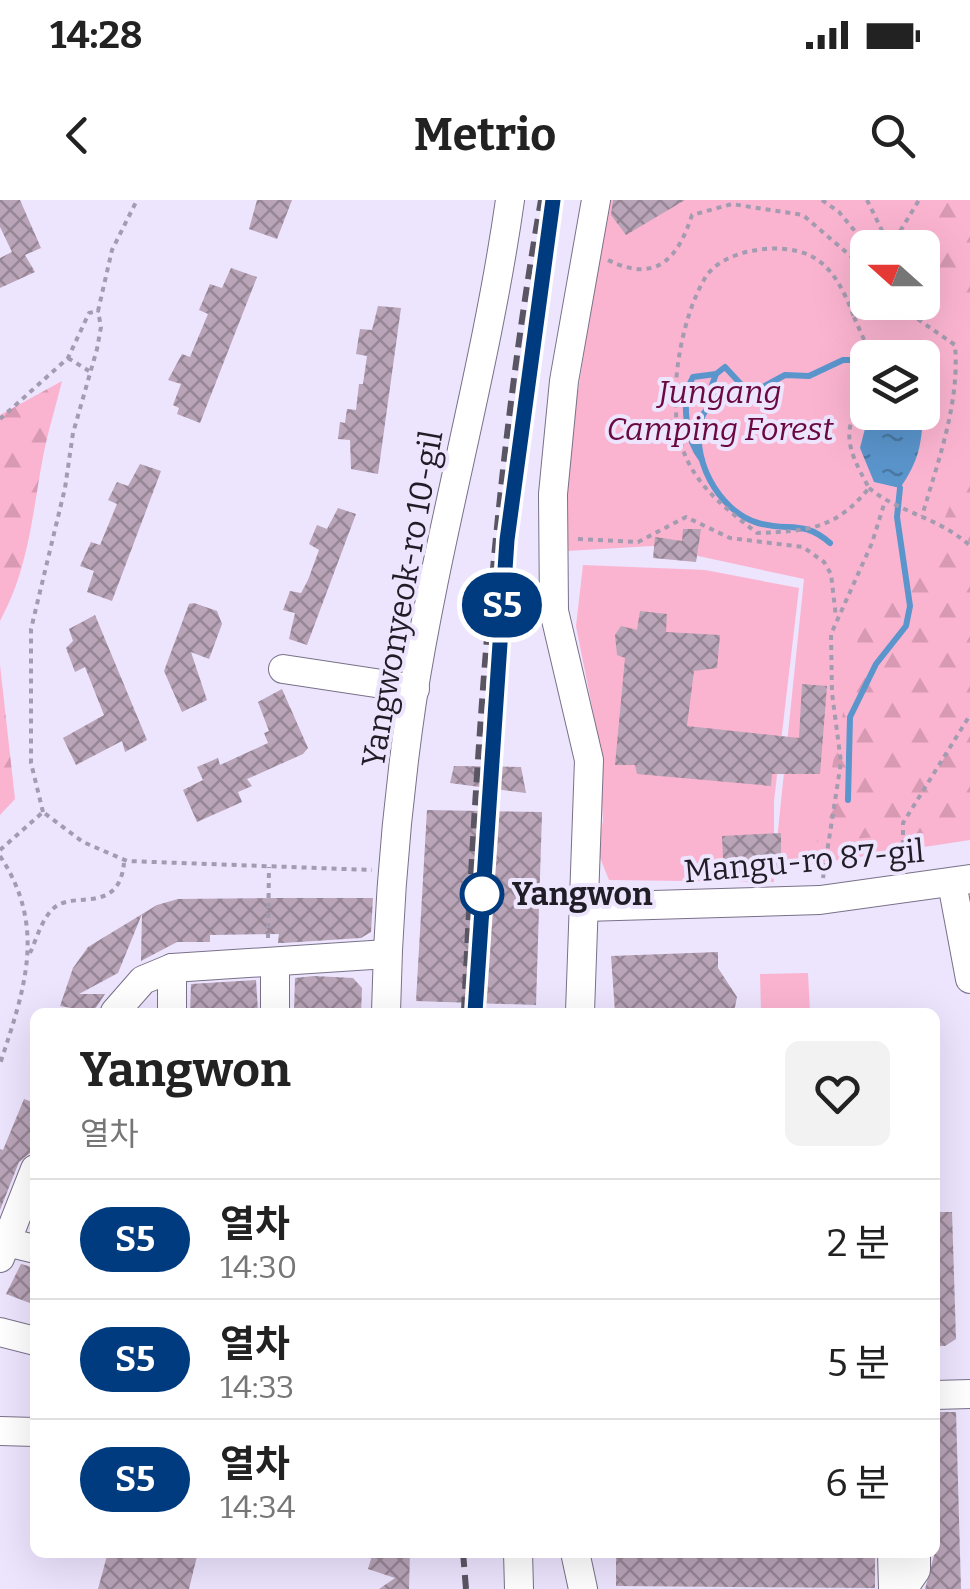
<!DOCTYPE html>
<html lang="ko">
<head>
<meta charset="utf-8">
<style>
  body { margin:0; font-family:Bitter,"Noto Sans KR",serif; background:#f2f2f2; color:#222; height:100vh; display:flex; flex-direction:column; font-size:38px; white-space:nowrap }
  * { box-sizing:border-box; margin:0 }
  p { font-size:32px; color:#767676 }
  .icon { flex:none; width:55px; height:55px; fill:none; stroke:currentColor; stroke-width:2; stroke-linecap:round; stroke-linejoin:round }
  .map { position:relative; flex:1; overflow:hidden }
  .side { position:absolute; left:30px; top:808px; width:910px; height:550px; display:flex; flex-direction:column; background:#fff; border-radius:15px; box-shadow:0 10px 40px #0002 }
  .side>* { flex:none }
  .badge { padding:0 20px; border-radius:32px; font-size:35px; line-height:65px }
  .needle { width:65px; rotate:291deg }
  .tools { position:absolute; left:850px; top:30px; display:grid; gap:20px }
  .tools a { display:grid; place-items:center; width:90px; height:90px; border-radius:15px; background:#fff; box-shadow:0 10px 40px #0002; font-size:50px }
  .map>.badge { position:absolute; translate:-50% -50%; box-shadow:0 0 0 5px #fff }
  .round { display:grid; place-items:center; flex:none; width:105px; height:105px; border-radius:15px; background:#f2f2f2 }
  .summary { display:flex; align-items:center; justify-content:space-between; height:170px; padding:0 50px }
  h1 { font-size:48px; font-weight:700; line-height:75px }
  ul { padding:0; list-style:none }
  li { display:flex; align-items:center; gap:30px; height:120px; padding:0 50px; border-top:2px solid #e0e0e0 }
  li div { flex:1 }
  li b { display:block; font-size:38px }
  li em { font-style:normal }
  li .badge { min-width:110px; font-weight:700; text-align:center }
  .status { display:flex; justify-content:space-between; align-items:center; height:70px; padding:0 50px; background:#fff; direction:ltr }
  .status svg { height:28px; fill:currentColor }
  header { display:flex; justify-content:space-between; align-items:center; height:130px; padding:0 50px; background:#fff; font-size:45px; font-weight:700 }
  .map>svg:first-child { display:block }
  .green { fill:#fbb4d0; fill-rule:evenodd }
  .forest { fill:url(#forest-firs) }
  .water { fill:url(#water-ripples) }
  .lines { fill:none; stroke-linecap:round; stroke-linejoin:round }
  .stream { stroke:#5a95cc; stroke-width:6 }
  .building { fill:url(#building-cross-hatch) }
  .minor-casing { stroke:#797188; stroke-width:30 }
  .path { stroke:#a39cb0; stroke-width:4; stroke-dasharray:5 5; stroke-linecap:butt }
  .minor { stroke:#fff; stroke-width:28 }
  .rail { stroke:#5a5563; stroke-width:6; stroke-dasharray:15 8; stroke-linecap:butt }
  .line-casing { stroke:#fff; stroke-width:22 }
  .line { stroke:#003b80; stroke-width:15 }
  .stop-dot { fill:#fff; stroke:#003b80; stroke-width:5 }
  .labels { text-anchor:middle; stroke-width:8; stroke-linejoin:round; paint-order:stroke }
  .park-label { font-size:32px; font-style:italic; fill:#69093f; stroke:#ede4fe }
  .street-label { font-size:32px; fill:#201d26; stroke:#ede4fe }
  .stop-label { font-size:32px; font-weight:bold; fill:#201d26; stroke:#ede4fe; text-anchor:start }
</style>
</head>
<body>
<div class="status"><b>14:28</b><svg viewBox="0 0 49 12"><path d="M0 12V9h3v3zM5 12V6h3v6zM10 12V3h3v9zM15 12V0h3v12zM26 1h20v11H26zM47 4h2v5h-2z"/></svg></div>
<header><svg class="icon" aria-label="back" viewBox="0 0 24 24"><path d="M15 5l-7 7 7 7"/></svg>Metrio<svg class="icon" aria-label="search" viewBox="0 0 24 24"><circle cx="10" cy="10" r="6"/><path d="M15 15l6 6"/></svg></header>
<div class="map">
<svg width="970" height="1389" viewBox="0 0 970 1389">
  <defs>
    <pattern id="forest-firs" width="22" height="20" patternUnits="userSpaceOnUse" patternTransform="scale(2.5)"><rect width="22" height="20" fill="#fbb4d0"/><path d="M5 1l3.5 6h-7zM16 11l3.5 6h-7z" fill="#d79ab2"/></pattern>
    <pattern id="water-ripples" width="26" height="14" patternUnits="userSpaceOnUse" patternTransform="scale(2.5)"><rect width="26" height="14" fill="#5a95cc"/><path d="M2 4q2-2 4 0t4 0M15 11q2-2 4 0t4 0" fill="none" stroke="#4a79a5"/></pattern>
    <pattern id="building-cross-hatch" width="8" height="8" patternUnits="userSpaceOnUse" patternTransform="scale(2.5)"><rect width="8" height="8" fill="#b9a4b8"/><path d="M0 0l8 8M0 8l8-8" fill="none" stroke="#968595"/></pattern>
  </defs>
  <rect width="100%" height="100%" fill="#ede4fe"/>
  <g class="green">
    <path d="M607 0H970V640L773 670 774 682 609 680 598 653 603 620 598 537 576 426 583 365 705 370 799 388 774 601V669L804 379 652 346 567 351 562 297ZM868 48H922V102H868ZM868 158H922V212H868Z"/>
    <polygon points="808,773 810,812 761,812 760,774"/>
  </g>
  <g class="forest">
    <polygon points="933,0 970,0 970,107 923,85 922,48 916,47"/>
    <path d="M62 181C56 206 48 231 43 257 32 315 29 368 0 421V215Z"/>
    <polygon points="970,259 970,629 817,642 860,428 903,371 934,343"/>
    <polygon points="0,465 15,599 0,615"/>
  </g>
  <path class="water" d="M923 211C922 243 919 261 900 288L874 282 860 248 869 213Z"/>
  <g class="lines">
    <g class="stream">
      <polyline points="872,158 889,150"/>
      <path d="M716 174 712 185 716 197C712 204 706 209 703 215 687 255 719 312 758 323 790 332 802 319 830 343"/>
      <path d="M702 260C686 240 680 200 693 177L716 174 725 167 750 194 785 175 809 176 843 160H868"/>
      <polyline points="848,600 850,517 876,464 906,426 910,406 897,317 900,288"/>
    </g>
  </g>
  <g class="building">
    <polygon points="0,0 20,0 41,48 25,55 35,72 0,88 0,58 12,52 0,27"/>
    <polygon points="257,0 292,0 277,39 249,29"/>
    <polygon points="613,0 685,0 626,35 611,15"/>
    <polygon points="231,68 257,77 200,223 177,214 179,208 173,205 181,184 168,180 182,154 190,157 208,114 199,110 210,84 222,88"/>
    <polygon points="378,106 401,108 378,274 351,269 350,240 338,239 340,222 345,223 347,209 356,210 359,184 363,184 367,156 356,154 360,129 372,130"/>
    <polygon points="140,264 161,271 112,401 87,392 94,371 80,366 91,342 100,345 117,304 108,300 117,282 128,286"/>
    <polygon points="338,308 356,314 307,445 289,439 295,413 283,410 290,391 301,393 308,380 319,350 309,344 317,325 327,329"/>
    <polygon points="683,329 701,329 696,362 653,358 655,337 682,341"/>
    <polygon points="194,403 217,411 222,424 209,459 191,452 207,500 182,512 164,471 189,404"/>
    <polygon points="640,411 667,414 666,432 720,435 717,468 694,471 687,526 799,538 802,484 827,486 820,574 772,574 771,586 637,574 635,565 615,565 625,458 617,455 615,435 621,426 637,430"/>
    <polygon points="95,415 147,540 125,552 122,541 76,565 63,538 104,515 85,467 75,472 66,448 73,441 69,429"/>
    <polygon points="282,489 308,548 303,554 247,579 252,586 238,592 242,602 197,622 183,590 203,580 197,567 218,558 220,565 268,543 264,533 269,531 258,502"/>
    <polygon points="454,566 521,567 526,593 450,583"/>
    <polygon points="427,610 542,612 536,805 416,801"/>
    <polygon points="781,633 781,678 724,678 722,636"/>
    <polygon points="279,698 373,698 371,732 361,738 283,743 278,743 279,734 210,735 210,742 177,742 141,761 142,714 118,773 79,794 105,794 93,812 60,806 73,768 88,747 157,705 178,699"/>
    <polygon points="718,752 718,768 737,797 734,812 615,812 611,756"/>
    <polygon points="314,776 353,778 362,788 361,812 294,812 295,778"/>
    <polygon points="256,780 258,812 190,812 191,784"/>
    <polygon points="24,899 35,903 35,949 19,962 0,1010 0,949 3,950"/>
    <polygon points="935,1012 952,1012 956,1139 945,1146 935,1146"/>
    <polygon points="21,1064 35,1068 35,1105 6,1094"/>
    <polygon points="935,1212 956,1212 961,1389 925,1389 935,1352"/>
    <polygon points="108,1352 198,1352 189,1389 98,1389"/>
    <polygon points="373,1352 410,1352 409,1389 379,1389 395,1378 368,1369"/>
    <polygon points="616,1352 875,1353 875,1388 616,1386"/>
  </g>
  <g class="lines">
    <g class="minor-casing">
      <g id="minor">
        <polyline points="283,469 415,489"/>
        <polyline points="952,683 970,779"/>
        <polyline points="584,707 820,700 970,679"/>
        <polyline points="275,762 275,812"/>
        <polyline points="115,812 143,780 172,768 387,754"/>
        <polyline points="172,812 172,768"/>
        <path d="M386 812C388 710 397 603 412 501 438 333 486 169 510 0"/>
        <polyline points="580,812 589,560 554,411 553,294 564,181 596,0"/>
        <polyline points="6,1042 35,1049"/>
        <polyline points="0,1058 35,969"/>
        <polyline points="0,1132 35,1141"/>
        <polyline points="935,1195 970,1194"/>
        <polyline points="0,1231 35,1232"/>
        <polyline points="518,1352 519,1389"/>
        <polyline points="575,1352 583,1389"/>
        <polyline points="892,1352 893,1389"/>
        <polyline points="903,1389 916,1370 916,1352"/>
      </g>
    </g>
    <g class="path">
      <polyline points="822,0 839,12 869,48"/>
      <polyline points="867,0 889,45"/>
      <polyline points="890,48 919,0"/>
      <path d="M608 60C657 84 678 58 692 15L732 4 803 15 868 71"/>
      <path d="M868 92 854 117C845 93 834 68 811 56 782 41 722 49 705 78 679 122 665 208 685 255 699 289 729 311 757 333 807 331 835 330 869 288 846 246 840 230 868 189"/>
      <path d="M893 102 955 145C960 203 938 261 922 316"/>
      <polyline points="854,117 872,158"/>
      <polyline points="68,158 89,171"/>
      <polyline points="0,219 68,158 89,113 98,111 112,50 137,0"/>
      <path d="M869 288C899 313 941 318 970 346"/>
      <polyline points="578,339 638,342 686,317 730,338 803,347 824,362 831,374 836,417"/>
      <polyline points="43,612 31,563 31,429 65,288 73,233 97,149 101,127 98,111"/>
      <polyline points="0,650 43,612 83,642 127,661 372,670"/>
      <path d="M0 656C47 727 25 788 0 864"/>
      <polyline points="903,665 903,623 970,515"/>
      <polyline points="823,678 841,562 832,493 831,434 872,343 885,301"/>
      <polyline points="268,738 269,667"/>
      <path d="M30 753C37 738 43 714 58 705 80 693 119 712 124 663"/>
    </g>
    <use href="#minor" class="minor"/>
    <g class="rail">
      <path d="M464 812C477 540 494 269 541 0"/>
      <polyline points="463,1352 466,1389"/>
    </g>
  </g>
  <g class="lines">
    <g class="line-casing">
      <polyline id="line" points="475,812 507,340 553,0"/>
    </g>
    <use href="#line" class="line"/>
  </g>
  <circle class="stop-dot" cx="482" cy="694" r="20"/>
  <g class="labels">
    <g class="park-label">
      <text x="720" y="203">Jungang<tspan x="720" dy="37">Camping Forest</tspan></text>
    </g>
    <g class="street-label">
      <text transform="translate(402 399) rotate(-80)" y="11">Yangwonyeok-ro 10-gil</text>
      <text transform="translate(804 661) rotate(-5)" y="11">Mangu-ro 87-gil</text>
    </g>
    <g class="stop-label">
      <text x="512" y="705">Yangwon</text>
    </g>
  </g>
</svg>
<div class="tools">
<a><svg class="needle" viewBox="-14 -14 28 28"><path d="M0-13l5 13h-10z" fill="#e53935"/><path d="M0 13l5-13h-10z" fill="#767676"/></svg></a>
<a><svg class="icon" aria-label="layers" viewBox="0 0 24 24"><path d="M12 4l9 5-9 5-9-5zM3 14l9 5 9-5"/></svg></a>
</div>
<b class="badge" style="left:502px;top:405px;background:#003b80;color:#fff">S5</b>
<section class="side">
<div class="summary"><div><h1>Yangwon</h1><p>열차</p></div><a class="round"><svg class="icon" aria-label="heart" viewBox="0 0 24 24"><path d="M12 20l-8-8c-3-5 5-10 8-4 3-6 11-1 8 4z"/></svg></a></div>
<ul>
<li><span class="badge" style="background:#003b80;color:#fff">S5</span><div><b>열차</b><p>14:30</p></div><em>2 분</em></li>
<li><span class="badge" style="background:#003b80;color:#fff">S5</span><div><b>열차</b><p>14:33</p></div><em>5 분</em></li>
<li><span class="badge" style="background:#003b80;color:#fff">S5</span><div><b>열차</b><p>14:34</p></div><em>6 분</em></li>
</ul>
</section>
</div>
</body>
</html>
